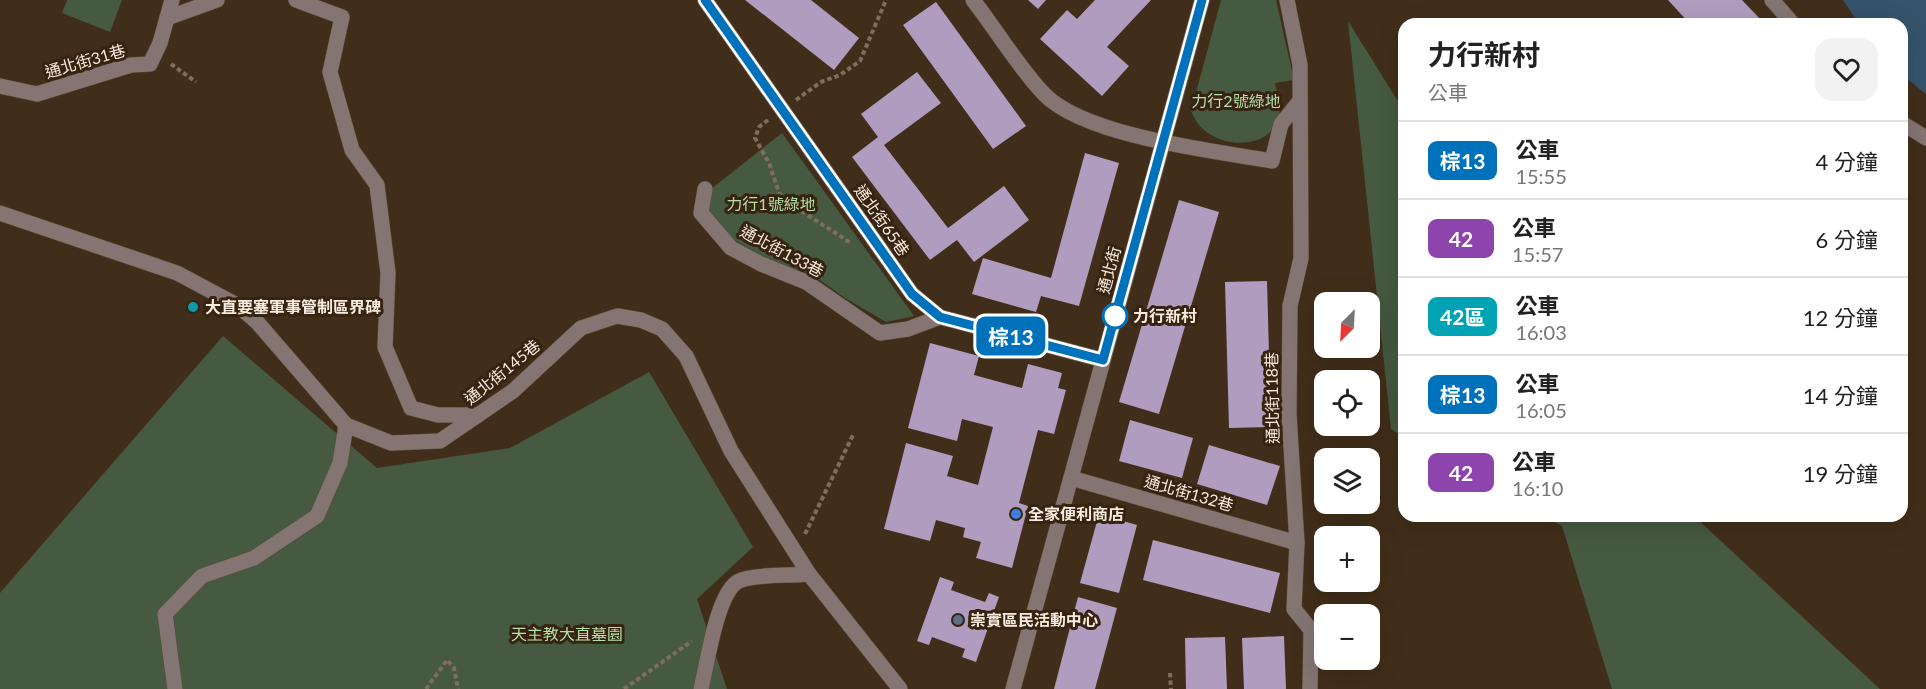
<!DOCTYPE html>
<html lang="zh-TW">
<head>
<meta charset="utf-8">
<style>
  body { margin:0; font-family:Lato,"Noto Sans TC",sans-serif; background:#f2f2f2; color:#222; height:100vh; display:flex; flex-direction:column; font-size:22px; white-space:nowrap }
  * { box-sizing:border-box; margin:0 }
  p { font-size:20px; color:#767676 }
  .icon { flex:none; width:33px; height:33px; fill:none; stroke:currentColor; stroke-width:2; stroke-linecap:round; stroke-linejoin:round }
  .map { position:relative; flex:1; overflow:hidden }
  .panel { position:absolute; left:1398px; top:18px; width:510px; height:504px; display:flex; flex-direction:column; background:#fff; border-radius:18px; box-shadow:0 6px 24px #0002 }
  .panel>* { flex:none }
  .badge { padding:0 12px; border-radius:9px; font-size:21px; line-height:39px }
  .needle { width:39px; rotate:204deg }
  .fabs { position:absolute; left:1314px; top:292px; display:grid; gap:12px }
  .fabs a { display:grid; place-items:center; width:66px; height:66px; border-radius:12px; background:#fff; box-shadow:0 6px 24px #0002; font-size:30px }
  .map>.badge { position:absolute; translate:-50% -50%; box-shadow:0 0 0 3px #fff }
  .round { display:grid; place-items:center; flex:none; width:63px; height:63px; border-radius:18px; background:#f2f2f2 }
  .summary { display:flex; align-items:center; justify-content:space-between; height:102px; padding:0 30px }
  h1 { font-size:28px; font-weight:700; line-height:45px }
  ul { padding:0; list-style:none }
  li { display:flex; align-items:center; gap:18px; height:78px; padding:0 30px; border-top:2px solid #e0e0e0 }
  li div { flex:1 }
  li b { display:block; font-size:22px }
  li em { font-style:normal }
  li .badge { min-width:66px; font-weight:700; text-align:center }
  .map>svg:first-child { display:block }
  .green { fill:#465941 }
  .water { fill:#35546b }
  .building { fill:#b09cbe }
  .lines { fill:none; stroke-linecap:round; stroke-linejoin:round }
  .minor-casing { stroke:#5e4c3a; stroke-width:16 }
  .path { stroke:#7f6e5d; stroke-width:4; stroke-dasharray:4.5 3; stroke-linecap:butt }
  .minor { stroke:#847573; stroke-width:15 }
  .line-casing { stroke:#fff; stroke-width:14 }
  .line { stroke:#0072bc; stroke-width:9 }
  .culture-dot { fill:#0f9aa8; stroke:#372410; stroke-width:2 }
  .stop-dot { fill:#fff; stroke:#0072bc; stroke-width:3 }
  .shop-dot { fill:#3f7fe0; stroke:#372410; stroke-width:2 }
  .service-dot { fill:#5c6f8a; stroke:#372410; stroke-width:2 }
  .labels { text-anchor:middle; stroke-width:6; stroke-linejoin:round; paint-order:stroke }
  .street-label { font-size:16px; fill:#f8ebdf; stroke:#372410 }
  .park-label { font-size:16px; fill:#b5dfab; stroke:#372410 }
  .poi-label { font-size:16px; font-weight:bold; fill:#f8ebdf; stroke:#372410; text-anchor:start }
  .stop-label { font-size:16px; font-weight:bold; fill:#f8ebdf; stroke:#372410; text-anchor:start }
</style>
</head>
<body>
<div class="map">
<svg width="1926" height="689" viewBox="0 0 1926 689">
  <rect width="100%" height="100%" fill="#412e1a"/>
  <g class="green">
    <polygon points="67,0 122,0 110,32 62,13"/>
    <path d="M1221 0H1276L1294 80 1275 83C1277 94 1282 106 1279 116 1271 149 1226 149 1204 130 1198 125 1194 118 1191 111Z"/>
    <polygon points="1348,21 1404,111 1404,437 1391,429"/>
    <polygon points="782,133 914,316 886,322 845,298 813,275 771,261 734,240 708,214 711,189"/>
    <polygon points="223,336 377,468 510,448 649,372 753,547 697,599 727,689 0,689 0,593"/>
    <polygon points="1544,516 1694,516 1880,689 1612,689 1562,526"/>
  </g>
  <polygon class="water" points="1843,0 1926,0 1926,94 1902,75 1902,24 1859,24"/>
  <g class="building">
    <polygon points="745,0 811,0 859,38 834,70"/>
    <polygon points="1028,0 1046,0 1038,9"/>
    <polygon points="1095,0 1151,0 1107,47 1129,66 1102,96 1040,39 1067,10 1077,19"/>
    <polygon points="1668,0 1742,0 1763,22 1690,24"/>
    <polygon points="936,2 1026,126 993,149 903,25"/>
    <polygon points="917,72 941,103 884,145 948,228 1004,186 1029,220 974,262 957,240 930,260 852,157 878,137 861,114"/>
    <polygon points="1085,153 1119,163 1079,306 1041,296 1036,312 972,294 983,258 1051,278"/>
    <polygon points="1179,200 1219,212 1159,414 1119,402"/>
    <polygon points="1267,281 1271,427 1229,428 1225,282"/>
    <polygon points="930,343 979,356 974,375 1022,388 1028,364 1062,373 1058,388 1066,390 1054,434 1038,430 1019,503 1028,506 1012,568 976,558 981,542 963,537 965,528 936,520 930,541 884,529 906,443 953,456 947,476 978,485 993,427 962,419 957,441 908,428"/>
    <polygon points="1130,420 1193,438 1182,478 1119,461"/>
    <polygon points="1209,445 1280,466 1267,505 1197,484"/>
    <polygon points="1099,514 1137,525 1119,593 1080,583"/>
    <polygon points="1153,540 1280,573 1270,613 1143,580"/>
    <polygon points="940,577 954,582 951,590 985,602 989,593 999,597 976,662 962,657 965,649 932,637 929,645 917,641"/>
    <polygon points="1078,597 1117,608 1095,689 1054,689"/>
    <polygon points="1284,636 1286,689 1244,689 1242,638"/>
    <polygon points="1225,637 1227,689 1186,689 1185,638"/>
  </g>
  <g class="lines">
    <g class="minor-casing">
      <g id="minor">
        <polyline points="296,0 342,17 330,72 352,150 377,185 388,273 385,347 411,408 438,415 478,415"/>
        <polyline points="705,0 912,294 940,317 1103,360"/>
        <path d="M973 0C995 28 1021 71 1045 95 1086 136 1213 151 1272 161L1281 124 1299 102"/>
        <polyline points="1287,0 1300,65 1301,258 1290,306 1289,414 1297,543 1294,609 1311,630 1310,689"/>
        <polyline points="1772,0 1793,24"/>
        <polyline points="167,18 217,0"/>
        <polyline points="0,86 37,94 131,65 150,64 160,43 172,0"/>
        <polyline points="1902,123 1926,138"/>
        <polyline points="705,189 701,213 731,248 761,264 806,282 880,333 908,329 940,317"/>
        <polyline points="0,213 177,273 237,305 257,322 346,425 391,443 440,441 513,391 581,328 617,316 641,320 662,329 686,356 731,451 809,574 900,689"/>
        <polyline points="1071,478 1297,543"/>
        <polyline points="175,689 165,614 202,576 254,558 317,516 340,463 346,425"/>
        <path d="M701 689C707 665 717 591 739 581 754 574 791 576 809 574"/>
        <polyline points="1013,689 1202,0"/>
      </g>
    </g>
    <g class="path">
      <polyline points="171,64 196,82"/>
      <polyline points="796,100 821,82 840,75 860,61 886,0"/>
      <polyline points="768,120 759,127 755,138 769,163 779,193 795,207 851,243"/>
      <polyline points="805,534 854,433"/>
      <polyline points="1170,673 1171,689"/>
      <polyline points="426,689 447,660 454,668 458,689"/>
      <polyline points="624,689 692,641"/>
    </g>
    <use href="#minor" class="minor"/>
  </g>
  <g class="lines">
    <g class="line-casing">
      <polyline id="line" points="705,0 912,294 940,317 1103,360 1202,0"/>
    </g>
    <use href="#line" class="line"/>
  </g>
  <circle class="culture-dot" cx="193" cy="307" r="6"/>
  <circle class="stop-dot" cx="1115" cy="316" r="12"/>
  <circle class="shop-dot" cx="1016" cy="514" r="6"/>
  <circle class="service-dot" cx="958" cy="620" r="6"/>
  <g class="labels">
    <g class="street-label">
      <text transform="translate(85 61) rotate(-16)" y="6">通北街31巷</text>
      <text transform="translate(882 220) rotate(55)" y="6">通北街65巷</text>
      <text transform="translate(782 251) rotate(28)" y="6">通北街133巷</text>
      <text transform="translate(1109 270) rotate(-75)" y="6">通北街</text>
      <text transform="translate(502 372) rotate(-39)" y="6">通北街145巷</text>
      <text transform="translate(1272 398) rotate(-91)" y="6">通北街118巷</text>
      <text transform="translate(1189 493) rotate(16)" y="6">通北街132巷</text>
    </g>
    <g class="park-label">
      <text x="1236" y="107">力行2號綠地</text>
      <text x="771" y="210">力行1號綠地</text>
      <text x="567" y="640">天主教大直墓園</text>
    </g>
    <g class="poi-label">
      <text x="205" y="313">大直要塞軍事管制區界碑</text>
      <text x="1028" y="520">全家便利商店</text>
      <text x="970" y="626">崇實區民活動中心</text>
    </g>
    <g class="stop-label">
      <text x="1133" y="322">力行新村</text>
    </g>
  </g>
</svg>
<div class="fabs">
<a><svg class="needle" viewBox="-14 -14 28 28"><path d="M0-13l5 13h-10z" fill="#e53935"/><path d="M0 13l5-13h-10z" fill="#767676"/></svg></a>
<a><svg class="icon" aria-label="locate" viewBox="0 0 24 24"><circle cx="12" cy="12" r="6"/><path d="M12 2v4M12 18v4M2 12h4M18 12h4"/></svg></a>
<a><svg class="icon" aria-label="layers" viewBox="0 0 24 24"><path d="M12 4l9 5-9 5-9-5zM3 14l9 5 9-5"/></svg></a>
<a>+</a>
<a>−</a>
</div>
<b class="badge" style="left:1011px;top:336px;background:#0072bc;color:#fff">棕13</b>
<section class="panel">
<div class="summary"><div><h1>力行新村</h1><p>公車</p></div><a class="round"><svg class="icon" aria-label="heart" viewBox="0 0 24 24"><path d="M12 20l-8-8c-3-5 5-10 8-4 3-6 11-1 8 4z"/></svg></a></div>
<ul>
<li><span class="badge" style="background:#0072bc;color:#fff">棕13</span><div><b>公車</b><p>15:55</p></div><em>4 分鐘</em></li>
<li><span class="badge" style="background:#8e44ad;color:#fff">42</span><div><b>公車</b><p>15:57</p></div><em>6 分鐘</em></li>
<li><span class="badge" style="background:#00a3b4;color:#fff">42區</span><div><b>公車</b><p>16:03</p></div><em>12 分鐘</em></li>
<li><span class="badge" style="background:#0072bc;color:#fff">棕13</span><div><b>公車</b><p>16:05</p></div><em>14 分鐘</em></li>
<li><span class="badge" style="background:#8e44ad;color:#fff">42</span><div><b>公車</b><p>16:10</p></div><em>19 分鐘</em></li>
</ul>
</section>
</div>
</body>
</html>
